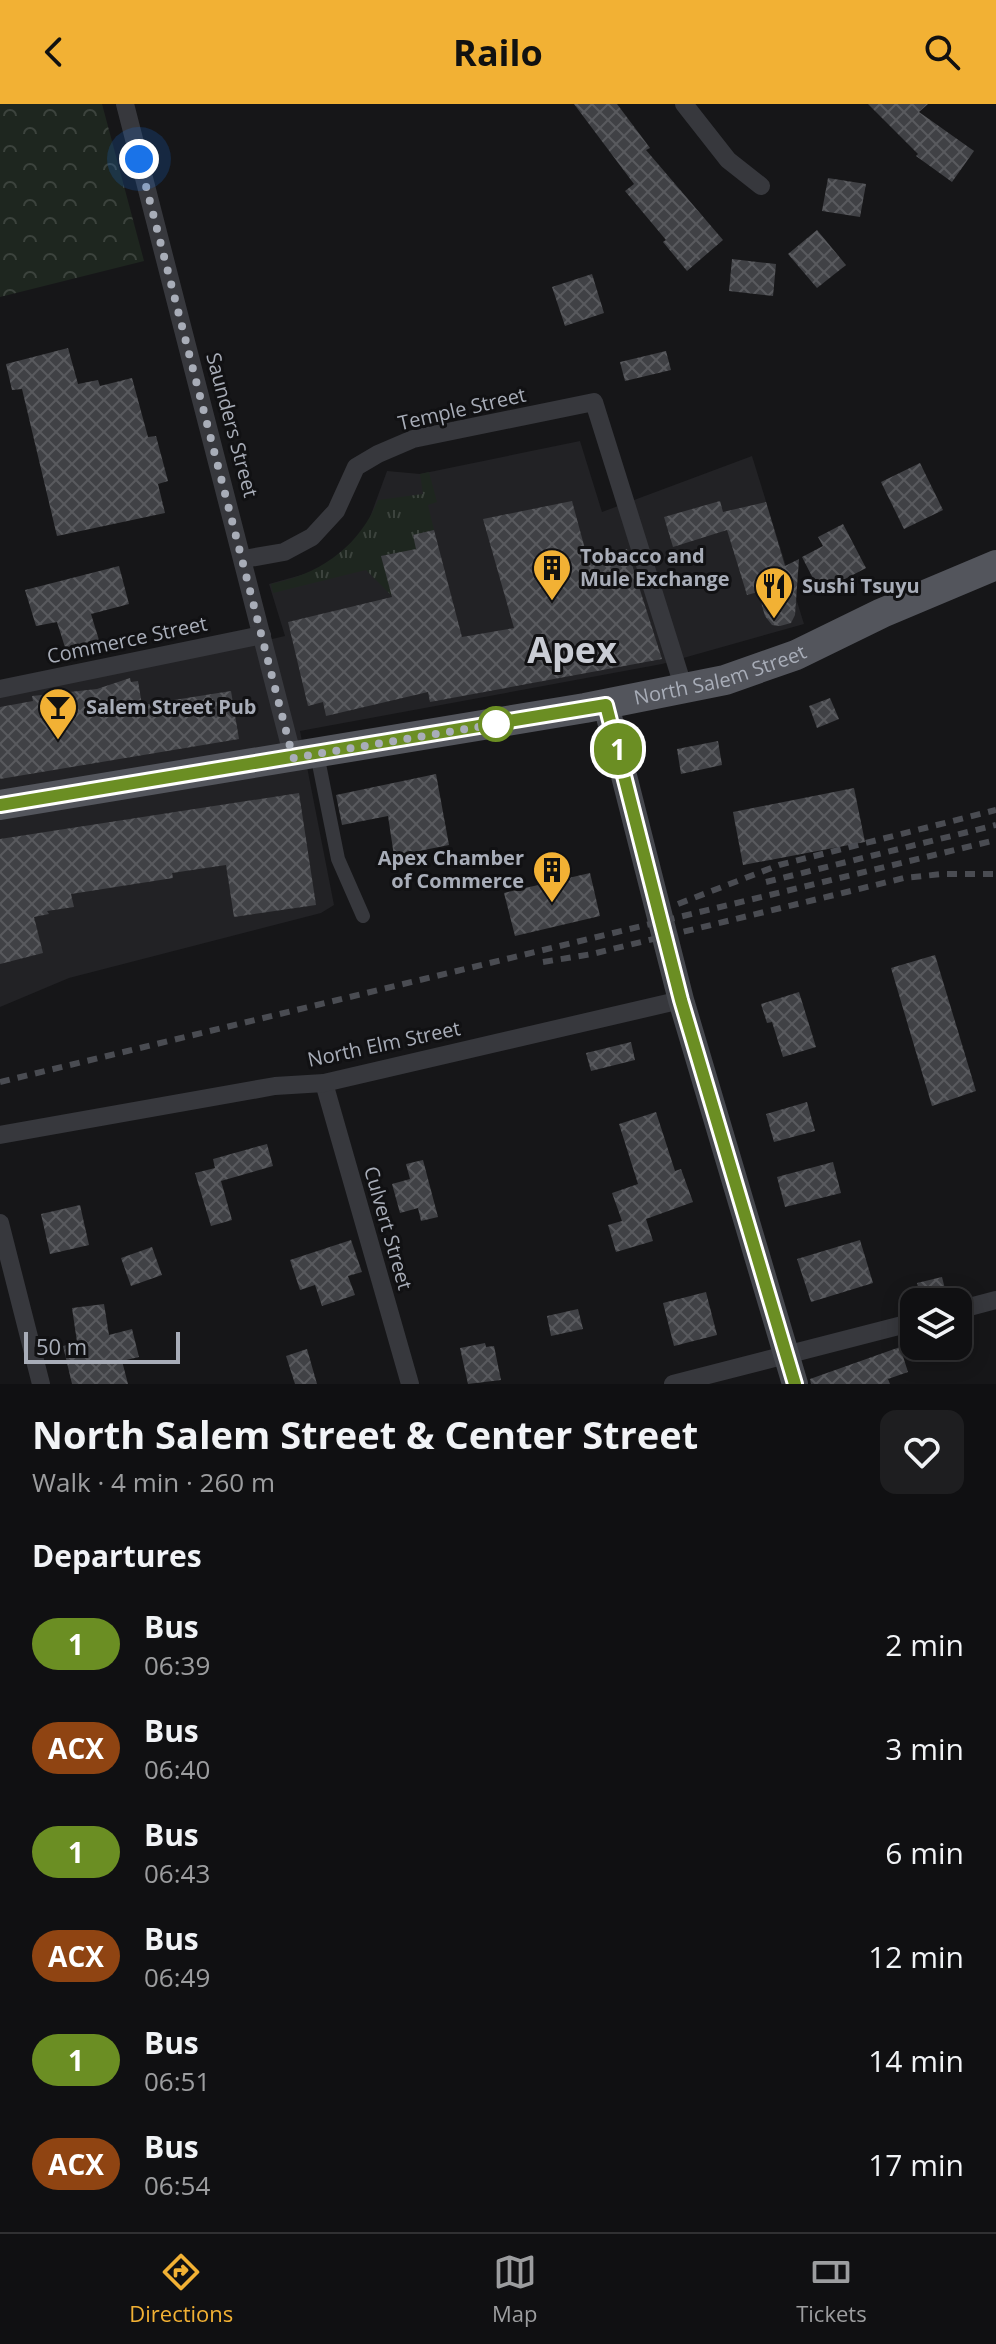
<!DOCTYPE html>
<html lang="en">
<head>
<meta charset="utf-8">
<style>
  body { margin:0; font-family:"Open Sans",sans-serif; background:#1e1e20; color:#f1f3f6; height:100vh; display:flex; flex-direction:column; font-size:30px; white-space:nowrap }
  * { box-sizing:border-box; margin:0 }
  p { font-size:26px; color:#9c9d9f }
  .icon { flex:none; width:44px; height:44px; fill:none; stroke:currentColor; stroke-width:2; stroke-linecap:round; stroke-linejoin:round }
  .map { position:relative; height:1280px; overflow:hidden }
  .sheet { display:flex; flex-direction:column; background:#101012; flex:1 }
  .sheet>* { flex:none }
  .badge { padding:0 16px; border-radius:26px; font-size:28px; line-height:52px }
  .controls { position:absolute; left:900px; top:1184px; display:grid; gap:16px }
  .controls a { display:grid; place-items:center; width:72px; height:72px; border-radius:16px; background:#101012; box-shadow:0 4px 20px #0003,0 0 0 2px #303032; font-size:40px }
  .scale { position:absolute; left:24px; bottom:20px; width:156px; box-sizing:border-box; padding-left:8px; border:4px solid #a8adb8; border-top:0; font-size:22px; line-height:28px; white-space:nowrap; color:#a8adb8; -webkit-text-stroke:6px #111113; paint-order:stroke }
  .you { position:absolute; width:40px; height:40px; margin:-20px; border:6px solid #fff; border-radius:50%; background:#1a73e8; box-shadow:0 0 0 12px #1a73e833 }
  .map>.badge { position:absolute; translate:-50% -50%; box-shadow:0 0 0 4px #fff }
  h2 { padding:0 32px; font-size:30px; line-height:72px }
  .round { display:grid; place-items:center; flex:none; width:84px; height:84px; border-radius:16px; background:#1e1e20 }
  .summary { display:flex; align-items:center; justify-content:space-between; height:136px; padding:0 32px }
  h1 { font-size:38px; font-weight:700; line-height:60px }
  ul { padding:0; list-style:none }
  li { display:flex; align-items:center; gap:24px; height:104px; padding:0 32px }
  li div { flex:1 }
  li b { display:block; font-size:30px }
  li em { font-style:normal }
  li .badge { min-width:88px; font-weight:700; text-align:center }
  header { display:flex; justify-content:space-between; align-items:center; height:104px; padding:0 32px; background:#f2b134; color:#111; font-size:36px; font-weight:700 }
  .tab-bar { display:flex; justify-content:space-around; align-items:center; height:112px; border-top:2px solid #303032; background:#101012; font-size:22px; color:#9c9d9f }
  .tab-bar a { display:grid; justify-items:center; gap:4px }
  .tab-bar .current { color:#f2b134 }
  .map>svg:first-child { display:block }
  .built { fill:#222225 }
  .grass { fill:url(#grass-tufts) }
  .forest { fill:url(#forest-crowns) }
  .building { fill:url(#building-cross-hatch) }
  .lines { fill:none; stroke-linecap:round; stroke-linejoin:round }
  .pedestrian { stroke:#37383d; stroke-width:14 }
  .minor { stroke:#37383d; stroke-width:18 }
  .secondary { stroke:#45474d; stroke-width:26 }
  .primary { stroke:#53555c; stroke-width:30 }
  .rail { stroke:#4a4c52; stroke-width:6; stroke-dasharray:10 8; stroke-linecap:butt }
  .line-casing { stroke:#fff; stroke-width:18 }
  .line { stroke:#6b8e23; stroke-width:12 }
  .walk { stroke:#a8adb8; stroke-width:8; stroke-dasharray:0 14.4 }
  .stop-dot { fill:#fff; stroke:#6b8e23; stroke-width:4 }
  .labels { text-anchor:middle; stroke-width:6; stroke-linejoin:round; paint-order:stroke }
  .street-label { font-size:20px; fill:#a8adb8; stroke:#111113 }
  .poi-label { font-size:20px; font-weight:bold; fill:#a8adb8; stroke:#111113; text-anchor:start }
  .town-label { font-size:36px; font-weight:bold; fill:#c9ccd4; stroke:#111113 }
</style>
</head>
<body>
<header><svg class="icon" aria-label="back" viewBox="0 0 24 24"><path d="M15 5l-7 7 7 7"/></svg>Railo<svg class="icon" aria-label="search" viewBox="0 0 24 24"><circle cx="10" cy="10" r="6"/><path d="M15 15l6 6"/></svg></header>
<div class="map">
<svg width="996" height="1280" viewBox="0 0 996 1280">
  <defs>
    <pattern id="grass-tufts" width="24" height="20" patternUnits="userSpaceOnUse" patternTransform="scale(2)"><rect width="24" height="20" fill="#1e261f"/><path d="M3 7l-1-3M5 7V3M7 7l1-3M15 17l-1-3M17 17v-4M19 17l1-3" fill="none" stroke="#3c433d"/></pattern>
    <pattern id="forest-crowns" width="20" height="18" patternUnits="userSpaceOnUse" patternTransform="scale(2)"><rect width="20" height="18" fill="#1e261f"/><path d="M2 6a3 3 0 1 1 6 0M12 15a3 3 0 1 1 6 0" fill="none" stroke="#3c433d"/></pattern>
    <pattern id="building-cross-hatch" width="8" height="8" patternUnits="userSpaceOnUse" patternTransform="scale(2)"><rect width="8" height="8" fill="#404145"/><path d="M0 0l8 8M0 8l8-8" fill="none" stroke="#595a5e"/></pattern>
  </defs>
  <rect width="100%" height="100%" fill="#161618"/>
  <polygon class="built" points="580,337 602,408 752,352 804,520 662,560 300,627 334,801 321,809 69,874 0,903 0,591 212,549 285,532 269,480 312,468 339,451 356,435 369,416 387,367 420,370"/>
  <path class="grass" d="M429 368 437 398 428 401 434 426 413 431 422 469 408 471 402 448 381 452 393 493 366 466 273 489 271 480C320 470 359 443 378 396L423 390 420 370Z"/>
  <polygon class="forest" points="0,0 102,0 144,157 0,193"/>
  <g class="building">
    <polygon points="574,0 617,0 650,44 646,46 723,136 687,167 663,138 666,136 625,87 634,80"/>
    <polygon points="868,0 928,0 919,8 974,47 952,78 916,52 918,50"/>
    <polygon points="828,74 866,80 860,113 822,107"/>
    <polygon points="817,126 846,161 817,184 788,150"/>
    <polygon points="732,155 776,160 773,192 729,187"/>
    <polygon points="592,170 604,209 565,222 552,183"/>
    <polygon points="68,244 78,280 98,276 100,282 132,274 148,333 156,332 168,377 158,380 165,409 57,432 22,285 12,286 6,260"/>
    <polygon points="666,247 671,266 625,277 620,258"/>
    <polygon points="920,359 943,406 904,425 881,378"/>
    <polygon points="572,397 588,456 596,454 596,456 627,445 662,555 430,598 428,588 326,612 323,598 308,602 288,518 392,493 381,452 416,445 413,431 434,426 462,533 514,524 483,415"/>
    <polygon points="720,397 723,408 766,398 785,462 799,455 795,511 791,519 780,522 772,521 765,512 758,488 747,491 727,426 673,443 664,413"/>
    <polygon points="843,420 866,464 820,488 802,453 823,442 818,433"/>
    <polygon points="119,462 129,500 91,510 102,546 69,556 57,518 36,522 25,486"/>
    <polygon points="130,574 131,578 138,577 142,601 231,587 239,635 0,675 0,603 33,597 32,592 97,585"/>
    <polygon points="830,594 839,615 817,624 809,602"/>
    <polygon points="718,637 722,661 681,670 677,645"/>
    <polygon points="436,670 449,741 394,752 388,712 342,721 336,691"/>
    <polygon points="854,684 865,738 743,761 733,708"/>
    <polygon points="299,689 316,801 234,813 226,761 172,769 173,774 71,790 74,803 47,807 49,810 34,813 43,849 0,860 0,735"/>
    <polygon points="590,769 600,812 515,832 504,789"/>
    <polygon points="935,851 976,987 932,1002 891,864"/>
    <polygon points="799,888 816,943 783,953 772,918 767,919 761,900"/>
    <polygon points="631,938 635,956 591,967 586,949"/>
    <polygon points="807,998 815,1027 774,1038 766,1010"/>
    <polygon points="656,1008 675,1067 681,1065 693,1098 646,1115 653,1137 616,1148 608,1121 622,1117 612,1089 638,1080 619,1020"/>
    <polygon points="267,1040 273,1062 221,1077 232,1116 211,1122 195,1069 215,1064 213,1055"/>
    <polygon points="423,1056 438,1113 421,1117 418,1104 400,1109 392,1080 410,1075 406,1060"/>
    <polygon points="833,1058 841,1089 785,1103 777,1073"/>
    <polygon points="80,1101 89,1141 50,1150 41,1110"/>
    <polygon points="351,1136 362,1168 348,1172 355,1191 322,1202 315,1181 300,1186 290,1156"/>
    <polygon points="860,1136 873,1179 811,1198 797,1155"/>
    <polygon points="152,1143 162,1171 131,1182 121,1154"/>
    <polygon points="942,1173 946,1189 921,1196 917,1179"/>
    <polygon points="706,1188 717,1231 674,1242 663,1199"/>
    <polygon points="104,1200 109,1231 132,1225 139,1253 122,1257 128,1280 72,1280 63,1242 77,1238 72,1204"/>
    <polygon points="578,1205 583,1225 551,1232 547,1212"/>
    <polygon points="485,1239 486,1243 494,1242 501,1276 468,1280 460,1244"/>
    <polygon points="900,1243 908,1268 888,1275 890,1280 811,1280 810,1275"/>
    <polygon points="307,1245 317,1280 295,1280 286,1252"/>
  </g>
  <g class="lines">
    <polyline class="pedestrian" points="317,650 338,755 363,812"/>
    <g class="minor">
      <polyline points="125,0 293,654"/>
      <polyline points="684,0 728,56 761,82"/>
      <polyline points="244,455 284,448 312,433 336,407 356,363 378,350 413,335 594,298 684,585"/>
      <polyline points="0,585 262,531"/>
      <polyline points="324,979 410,1280"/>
      <polyline points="0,1031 275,982 324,979 681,896"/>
      <polyline points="0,1119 41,1280"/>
      <polyline points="958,1206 996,1196"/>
      <polyline points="673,1280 914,1218"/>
    </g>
    <polyline class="secondary" points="606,601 681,896 795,1280"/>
    <path class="primary" id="s1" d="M0 701 585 604 725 576 796 551 882 509 996 461"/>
    <g class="rail">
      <polyline points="766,778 996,721"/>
      <polyline points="678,800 779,761 996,706"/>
      <polyline points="543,858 592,850 904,774 942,770 996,770"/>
      <polyline points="0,978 996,736"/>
    </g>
  </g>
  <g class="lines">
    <g class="line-casing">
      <polyline id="line" points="0,701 606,601 681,896 795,1280"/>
    </g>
    <use href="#line" class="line"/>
    <polyline class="walk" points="139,55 293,654 496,620"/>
  </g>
  <defs>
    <g id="building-pin" transform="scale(2)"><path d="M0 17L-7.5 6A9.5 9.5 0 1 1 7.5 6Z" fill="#f2b134" stroke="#111113"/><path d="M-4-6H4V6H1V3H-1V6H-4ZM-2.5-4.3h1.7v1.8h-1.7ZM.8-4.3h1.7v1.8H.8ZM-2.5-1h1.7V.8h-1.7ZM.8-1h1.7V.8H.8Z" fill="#111"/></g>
    <g id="restaurant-pin" transform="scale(2)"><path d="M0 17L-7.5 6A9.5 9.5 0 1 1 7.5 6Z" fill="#f2b134" stroke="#111113"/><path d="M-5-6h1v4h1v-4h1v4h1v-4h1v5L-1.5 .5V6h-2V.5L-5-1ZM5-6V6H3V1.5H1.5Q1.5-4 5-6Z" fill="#111"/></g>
    <g id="bar-pin" transform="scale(2)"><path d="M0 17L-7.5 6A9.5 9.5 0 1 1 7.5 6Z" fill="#f2b134" stroke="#111113"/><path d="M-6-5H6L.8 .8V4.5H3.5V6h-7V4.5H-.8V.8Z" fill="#111"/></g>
  </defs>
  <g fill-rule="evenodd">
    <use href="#building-pin" x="552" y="464"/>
    <use href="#restaurant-pin" x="774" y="482"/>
    <use href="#bar-pin" x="58" y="603"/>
    <use href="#building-pin" x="552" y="766"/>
  </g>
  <circle class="stop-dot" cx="496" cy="620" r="16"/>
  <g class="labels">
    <g class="street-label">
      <text transform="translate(462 305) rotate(-13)" y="7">Temple Street</text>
      <text transform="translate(232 321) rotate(75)" y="7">Saunders Street</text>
      <text transform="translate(127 536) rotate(-12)" y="7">Commerce Street</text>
      <text dy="7" stroke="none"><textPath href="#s1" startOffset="732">North Salem Street</textPath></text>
      <text transform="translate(384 940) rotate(-12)" y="7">North Elm Street</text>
      <text transform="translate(388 1124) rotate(74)" y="7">Culvert Street</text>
    </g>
    <g class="poi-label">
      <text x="580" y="459">Tobacco and<tspan x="580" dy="23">Mule Exchange</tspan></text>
      <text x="802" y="489">Sushi Tsuyu</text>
      <text x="86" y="610">Salem Street Pub</text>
      <text x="524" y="761" text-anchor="end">Apex Chamber<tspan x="524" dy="23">of Commerce</tspan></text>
    </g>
    <g class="town-label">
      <text x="572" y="559">Apex</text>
    </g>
  </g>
</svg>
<div class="controls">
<a><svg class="icon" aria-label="layers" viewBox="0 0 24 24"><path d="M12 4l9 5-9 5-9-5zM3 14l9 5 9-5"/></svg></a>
</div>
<div class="scale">50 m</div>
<div class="you" style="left:139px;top:55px"></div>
<b class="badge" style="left:618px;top:645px;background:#6b8e23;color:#fff">1</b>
</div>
<section class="sheet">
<div class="summary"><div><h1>North Salem Street &amp; Center Street</h1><p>Walk · 4 min · 260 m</p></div><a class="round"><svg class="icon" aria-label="heart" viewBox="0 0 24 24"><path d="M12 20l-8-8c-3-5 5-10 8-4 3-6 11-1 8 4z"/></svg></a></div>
<h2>Departures</h2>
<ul>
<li><span class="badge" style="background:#6b8e23;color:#fff">1</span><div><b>Bus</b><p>06:39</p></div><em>2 min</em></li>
<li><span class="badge" style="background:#8f4412;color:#fff">ACX</span><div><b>Bus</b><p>06:40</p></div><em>3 min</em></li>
<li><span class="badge" style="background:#6b8e23;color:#fff">1</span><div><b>Bus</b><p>06:43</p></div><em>6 min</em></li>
<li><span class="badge" style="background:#8f4412;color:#fff">ACX</span><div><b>Bus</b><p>06:49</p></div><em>12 min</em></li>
<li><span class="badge" style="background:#6b8e23;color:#fff">1</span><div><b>Bus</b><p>06:51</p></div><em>14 min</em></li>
<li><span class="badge" style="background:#8f4412;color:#fff">ACX</span><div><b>Bus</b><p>06:54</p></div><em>17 min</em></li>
</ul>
</section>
<nav class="tab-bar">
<a class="current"><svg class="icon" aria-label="directions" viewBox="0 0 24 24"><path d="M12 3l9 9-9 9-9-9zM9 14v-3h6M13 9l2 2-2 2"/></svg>Directions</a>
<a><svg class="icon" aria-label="map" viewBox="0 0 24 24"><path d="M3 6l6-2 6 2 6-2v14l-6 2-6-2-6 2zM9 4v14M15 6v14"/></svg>Map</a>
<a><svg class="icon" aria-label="tickets" viewBox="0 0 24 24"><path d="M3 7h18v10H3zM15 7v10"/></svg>Tickets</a>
</nav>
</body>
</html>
